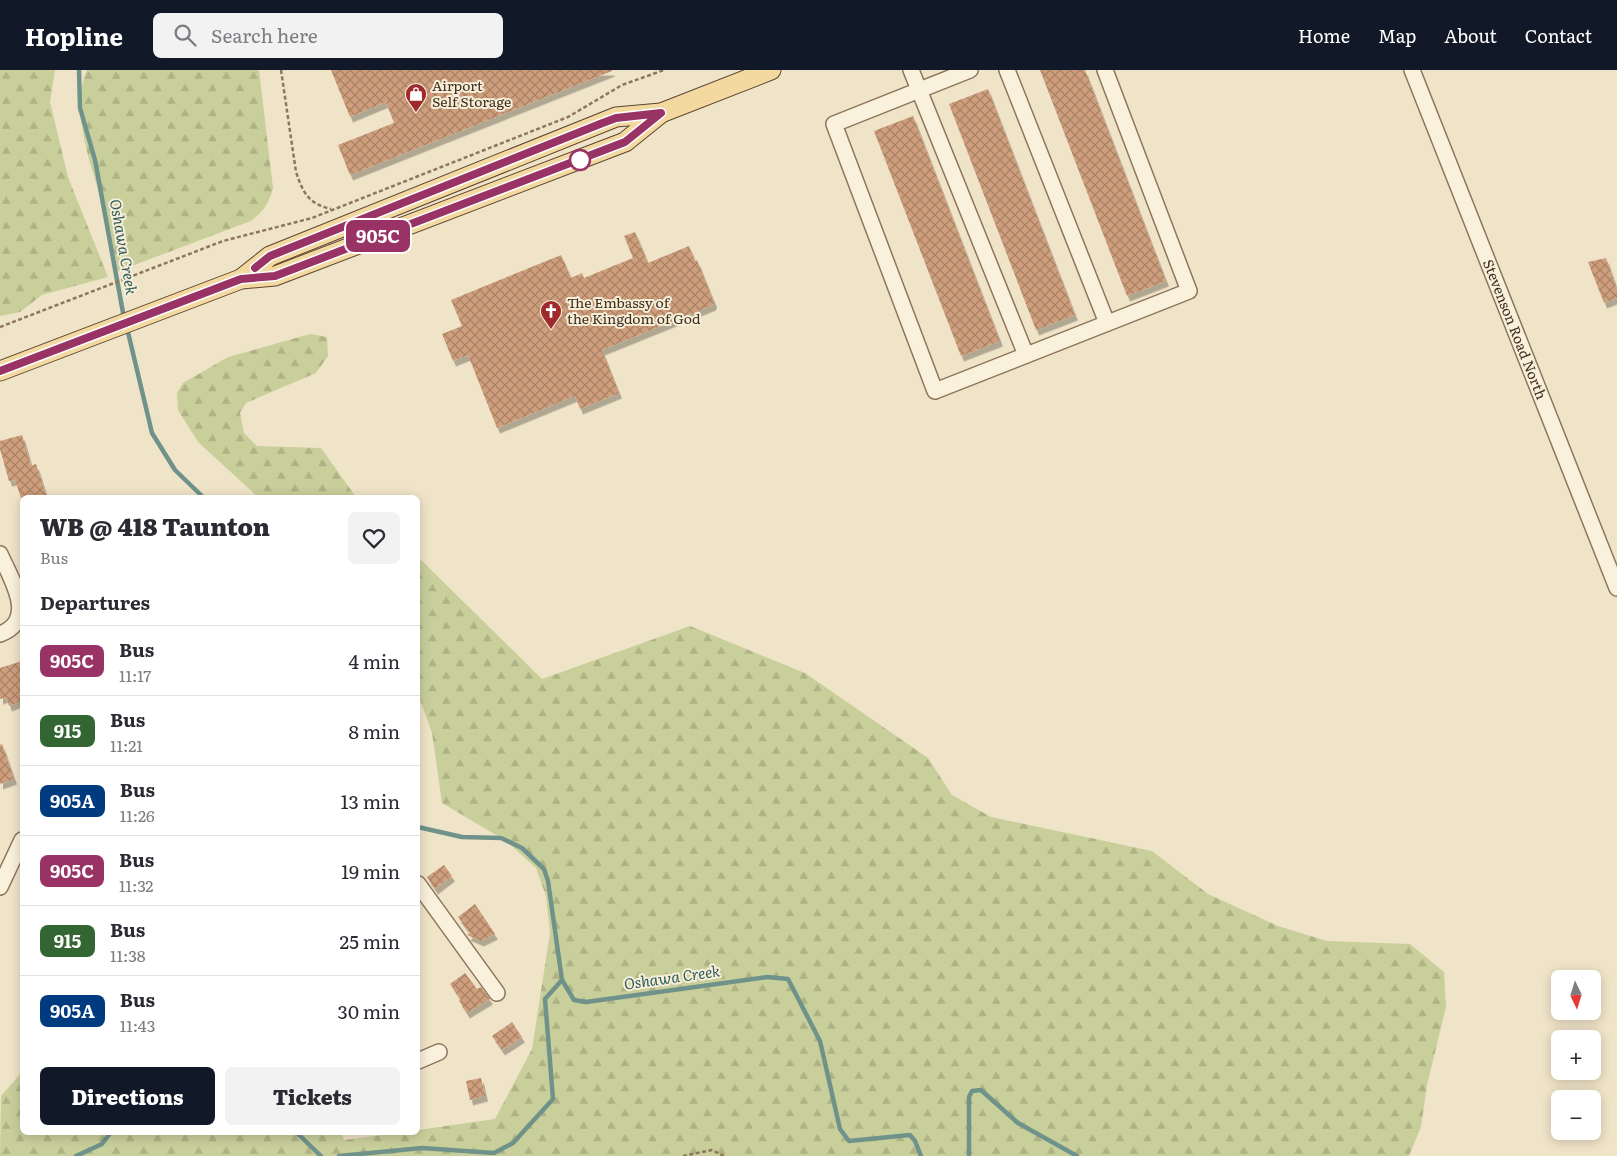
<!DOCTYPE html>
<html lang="en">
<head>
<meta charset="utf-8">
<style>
  body { margin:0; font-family:Literata,serif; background:#f2f2f3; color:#2b2b33; height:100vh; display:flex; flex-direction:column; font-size:19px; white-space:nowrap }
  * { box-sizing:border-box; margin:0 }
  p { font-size:16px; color:#7c7c81 }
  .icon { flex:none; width:28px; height:28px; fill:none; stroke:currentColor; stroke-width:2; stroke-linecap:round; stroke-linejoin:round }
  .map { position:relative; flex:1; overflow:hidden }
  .sheet { position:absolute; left:20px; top:425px; width:400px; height:640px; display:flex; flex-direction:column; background:#fff; border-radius:8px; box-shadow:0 2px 12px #0003 }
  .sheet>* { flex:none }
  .badge { padding:0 10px; border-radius:8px; font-size:18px; line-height:32px }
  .needle { width:32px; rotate:176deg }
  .tools { position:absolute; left:1551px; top:900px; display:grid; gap:10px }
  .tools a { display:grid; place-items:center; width:50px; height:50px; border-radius:8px; background:#fff; box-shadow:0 2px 12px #0003; font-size:25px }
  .map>.badge { position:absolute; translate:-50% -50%; box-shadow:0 0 0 2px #fff }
  h2 { padding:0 20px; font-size:19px; line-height:45px }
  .round { display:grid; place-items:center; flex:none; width:52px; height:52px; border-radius:8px; background:#f2f2f3 }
  .headline { display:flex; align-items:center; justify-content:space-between; height:85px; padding:0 20px }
  h1 { font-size:24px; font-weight:800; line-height:38px }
  .action { display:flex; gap:10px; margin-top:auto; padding:10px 20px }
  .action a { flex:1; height:58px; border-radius:8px; background:#111827; color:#fff; font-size:20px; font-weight:800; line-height:58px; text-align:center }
  .action a+a { background:#f2f2f3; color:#2b2b33 }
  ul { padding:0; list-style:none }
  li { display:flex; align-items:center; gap:15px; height:70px; padding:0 20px; border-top:1px solid #e1e1e2 }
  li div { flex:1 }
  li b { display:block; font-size:19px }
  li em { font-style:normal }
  li .badge { min-width:55px; font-weight:700; text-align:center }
  header { display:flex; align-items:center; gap:30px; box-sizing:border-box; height:70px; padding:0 25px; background:#111827; color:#fff }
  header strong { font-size:24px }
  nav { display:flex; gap:28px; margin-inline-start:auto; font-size:18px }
  .search { width:350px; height:45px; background:#f2f2f3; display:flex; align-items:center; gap:12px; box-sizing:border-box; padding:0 18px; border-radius:8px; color:#7c7c81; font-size:19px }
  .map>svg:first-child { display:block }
  .forest { fill:url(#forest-firs) }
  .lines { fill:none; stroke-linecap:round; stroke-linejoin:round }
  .stream { stroke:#6f938a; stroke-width:4.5 }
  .building { fill:url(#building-cross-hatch); filter:url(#shadow) }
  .minor-casing { stroke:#8d765c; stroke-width:18 }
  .major-casing { stroke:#5b4430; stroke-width:21 }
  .path { stroke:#8d765c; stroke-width:2.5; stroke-dasharray:4 2.5; stroke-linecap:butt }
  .minor { stroke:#faf1dc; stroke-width:15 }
  .major { stroke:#f3d9a0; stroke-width:19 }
  .line-casing { stroke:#fff; stroke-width:11 }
  .line { stroke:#936; stroke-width:8 }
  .stop-dot { fill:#fff; stroke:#936; stroke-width:2.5 }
  .labels { text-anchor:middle; stroke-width:4; stroke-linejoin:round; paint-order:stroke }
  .poi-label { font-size:14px; fill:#3d2e20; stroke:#f7eed8; text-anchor:start }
  .street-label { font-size:14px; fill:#3d2e20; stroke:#f7eed8 }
  .water-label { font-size:15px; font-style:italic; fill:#2f5d5a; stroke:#f7eed8 }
</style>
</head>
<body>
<header>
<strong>Hopline</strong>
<div class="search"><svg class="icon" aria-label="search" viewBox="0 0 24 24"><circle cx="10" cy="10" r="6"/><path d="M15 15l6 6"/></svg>Search here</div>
<nav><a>Home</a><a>Map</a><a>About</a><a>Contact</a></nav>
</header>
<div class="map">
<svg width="1617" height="1086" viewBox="0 0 1617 1086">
  <defs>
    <pattern id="forest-firs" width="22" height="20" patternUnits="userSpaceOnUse" patternTransform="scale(1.25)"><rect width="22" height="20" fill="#c9cf9b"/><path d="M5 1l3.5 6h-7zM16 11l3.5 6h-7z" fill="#aeb285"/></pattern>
    <pattern id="building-cross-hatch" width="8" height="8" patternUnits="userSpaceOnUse" patternTransform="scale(1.25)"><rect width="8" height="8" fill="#cf9f7d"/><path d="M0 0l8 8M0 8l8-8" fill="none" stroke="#a98266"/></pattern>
    <filter id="shadow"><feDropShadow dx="3" dy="5.5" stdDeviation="0" flood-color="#0004"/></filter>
  </defs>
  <rect width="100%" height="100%" fill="#f0e4c8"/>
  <g class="forest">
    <polygon points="0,0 55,0 50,32 68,107 108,207 42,225 20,242 0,246"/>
    <path d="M87 0H259L273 118C269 133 264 141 251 151L113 203C113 196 114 188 113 180 107 125 64 53 87 0Z"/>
    <polygon points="310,264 327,267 328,286 316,303 246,333 240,343 244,363 257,376 321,378 356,427 258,427 198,372 178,340 177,323 183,313 228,287"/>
    <polygon points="418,487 542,609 690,556 805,603 928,688 952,725 991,747 1152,781 1208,824 1278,856 1327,871 1410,874 1444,902 1446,937 1427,1015 1421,1057 1409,1086 0,1086 1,1026 22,1002 22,1062 341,1062 344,1070 397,1063 418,1062 418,1060 495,1049 532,979 550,863 546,826 536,798 506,771 442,733 432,663 418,624"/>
  </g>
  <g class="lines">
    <g class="stream">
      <polyline points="79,0 80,38 95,90 124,248"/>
      <polyline points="127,258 152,363 175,400 204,428"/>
      <polyline points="418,757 462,767 501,768 522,778 544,799 548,811 562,910 574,930 586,932 767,907 788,909 820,971 840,1059 849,1071 910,1065 915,1071 921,1086"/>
      <polyline points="296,1062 321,1086"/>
      <polyline points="76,1086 102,1074 111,1062"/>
      <polyline points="339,1086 422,1078 494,1083 513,1073 553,1029 545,929 562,910"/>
      <polyline points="969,1086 969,1027 972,1021 981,1020 1018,1053 1077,1086"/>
    </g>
  </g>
  <g class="building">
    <polygon points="331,0 612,0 612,1 350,105 338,75 394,53 386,32 350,47"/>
    <polygon points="1040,0 1085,0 1166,211 1127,226"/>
    <polygon points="988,19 1075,245 1036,260 949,34"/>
    <polygon points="913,46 1000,271 961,286 874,61"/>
    <polygon points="635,162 648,193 689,176 695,191 697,190 714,232 713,235 602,280 619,323 580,339 575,326 497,358 468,285 453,291 442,264 462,256 451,230 561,185 571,208 582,203 584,208 633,188 624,166"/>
    <polygon points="1606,188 1617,220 1617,228 1604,233 1588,192"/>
    <polygon points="22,365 31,396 36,394 47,428 21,428 15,410 9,411 0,379 0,371"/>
    <polygon points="22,591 22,631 9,636 6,627 0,629 0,598"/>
    <polygon points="2,674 14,709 0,714 0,675"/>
    <polygon points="444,795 452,806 435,819 427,807"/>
    <polygon points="475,834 495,864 481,871 467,865 470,863 458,847"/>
    <polygon points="465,903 477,919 481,917 490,929 467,943 459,931 461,930 450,914"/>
    <polygon points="512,952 522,967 502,980 492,966"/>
    <polygon points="481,1008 485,1026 470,1030 466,1011"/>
  </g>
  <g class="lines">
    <g class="minor-casing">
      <g id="minor">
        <polyline points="911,0 1026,285"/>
        <polyline points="970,0 834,54 935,321 1189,221 1105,0"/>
        <polyline points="1007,0 1107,253"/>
        <path id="s1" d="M1412 0 1617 518"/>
        <path d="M0 484C11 509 38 550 0 564"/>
        <polyline points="418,814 497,923"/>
        <polyline points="0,817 22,770"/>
        <polyline points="418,991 439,982"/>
      </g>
    </g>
    <g class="major-casing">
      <g id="major">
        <polyline points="241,209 270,186 616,47 661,43 771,0"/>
        <polyline points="0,301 241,209 275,206 625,72 661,43"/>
      </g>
    </g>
    <g class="path">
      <path d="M281 0 296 102C303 123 309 134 331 139"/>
      <polyline points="0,257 223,171 312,148 568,47 622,15 664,0"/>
      <polyline points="683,1086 712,1080 724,1086"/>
    </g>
    <use href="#minor" class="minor"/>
    <use href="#major" class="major"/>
  </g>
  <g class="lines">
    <g class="line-casing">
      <polyline id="line" points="0,301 241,209 275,206 625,72 661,43 616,48 600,54 270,186 255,198"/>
    </g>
    <use href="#line" class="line"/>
  </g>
  <defs>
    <g id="shop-pin" transform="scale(1.125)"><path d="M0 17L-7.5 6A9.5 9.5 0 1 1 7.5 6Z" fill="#9e2a2b" stroke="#f7eed8"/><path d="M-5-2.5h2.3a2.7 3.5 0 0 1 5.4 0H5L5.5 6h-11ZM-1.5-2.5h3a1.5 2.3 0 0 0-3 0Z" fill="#fff"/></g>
    <g id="church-pin" transform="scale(1.125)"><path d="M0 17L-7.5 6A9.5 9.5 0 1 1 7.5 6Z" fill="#9e2a2b" stroke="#f7eed8"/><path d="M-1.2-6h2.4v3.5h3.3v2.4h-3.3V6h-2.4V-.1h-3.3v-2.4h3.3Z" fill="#fff"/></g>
  </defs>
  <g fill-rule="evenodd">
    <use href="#shop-pin" x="416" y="24"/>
    <use href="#church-pin" x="551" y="241"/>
  </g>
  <circle class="stop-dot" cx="580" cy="90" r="10"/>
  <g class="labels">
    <g class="poi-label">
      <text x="432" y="21">Airport<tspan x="432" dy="16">Self Storage</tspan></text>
      <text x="567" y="238">The Embassy of<tspan x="567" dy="16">the Kingdom of God</tspan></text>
    </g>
    <g class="street-label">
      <text dy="5" stroke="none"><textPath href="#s1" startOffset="279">Stevenson Road North</textPath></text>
    </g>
    <g class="water-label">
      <text transform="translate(123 177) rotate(80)" y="5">Oshawa Creek</text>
      <text transform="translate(672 908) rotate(-8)" y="5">Oshawa Creek</text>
    </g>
  </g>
</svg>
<div class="tools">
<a><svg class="needle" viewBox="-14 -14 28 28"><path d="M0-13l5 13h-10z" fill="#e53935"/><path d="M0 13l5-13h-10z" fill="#7c7c81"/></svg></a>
<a>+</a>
<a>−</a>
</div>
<b class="badge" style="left:378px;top:166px;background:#936;color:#fff">905C</b>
<section class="sheet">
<div class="headline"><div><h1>WB @ 418 Taunton</h1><p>Bus</p></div><a class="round"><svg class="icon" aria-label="heart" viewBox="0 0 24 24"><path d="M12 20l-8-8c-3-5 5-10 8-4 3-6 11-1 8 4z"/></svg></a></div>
<h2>Departures</h2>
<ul>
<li><span class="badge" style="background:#936;color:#fff">905C</span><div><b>Bus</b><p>11:17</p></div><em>4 min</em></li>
<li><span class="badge" style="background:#363;color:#fff">915</span><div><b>Bus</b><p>11:21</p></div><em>8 min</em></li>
<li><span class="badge" style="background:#003b80;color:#fff">905A</span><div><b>Bus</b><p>11:26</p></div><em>13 min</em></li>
<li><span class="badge" style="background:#936;color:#fff">905C</span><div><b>Bus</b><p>11:32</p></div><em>19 min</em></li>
<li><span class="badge" style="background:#363;color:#fff">915</span><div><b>Bus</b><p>11:38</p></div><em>25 min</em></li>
<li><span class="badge" style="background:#003b80;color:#fff">905A</span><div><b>Bus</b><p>11:43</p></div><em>30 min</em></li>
</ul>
<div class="action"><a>Directions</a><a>Tickets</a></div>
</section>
</div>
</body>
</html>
